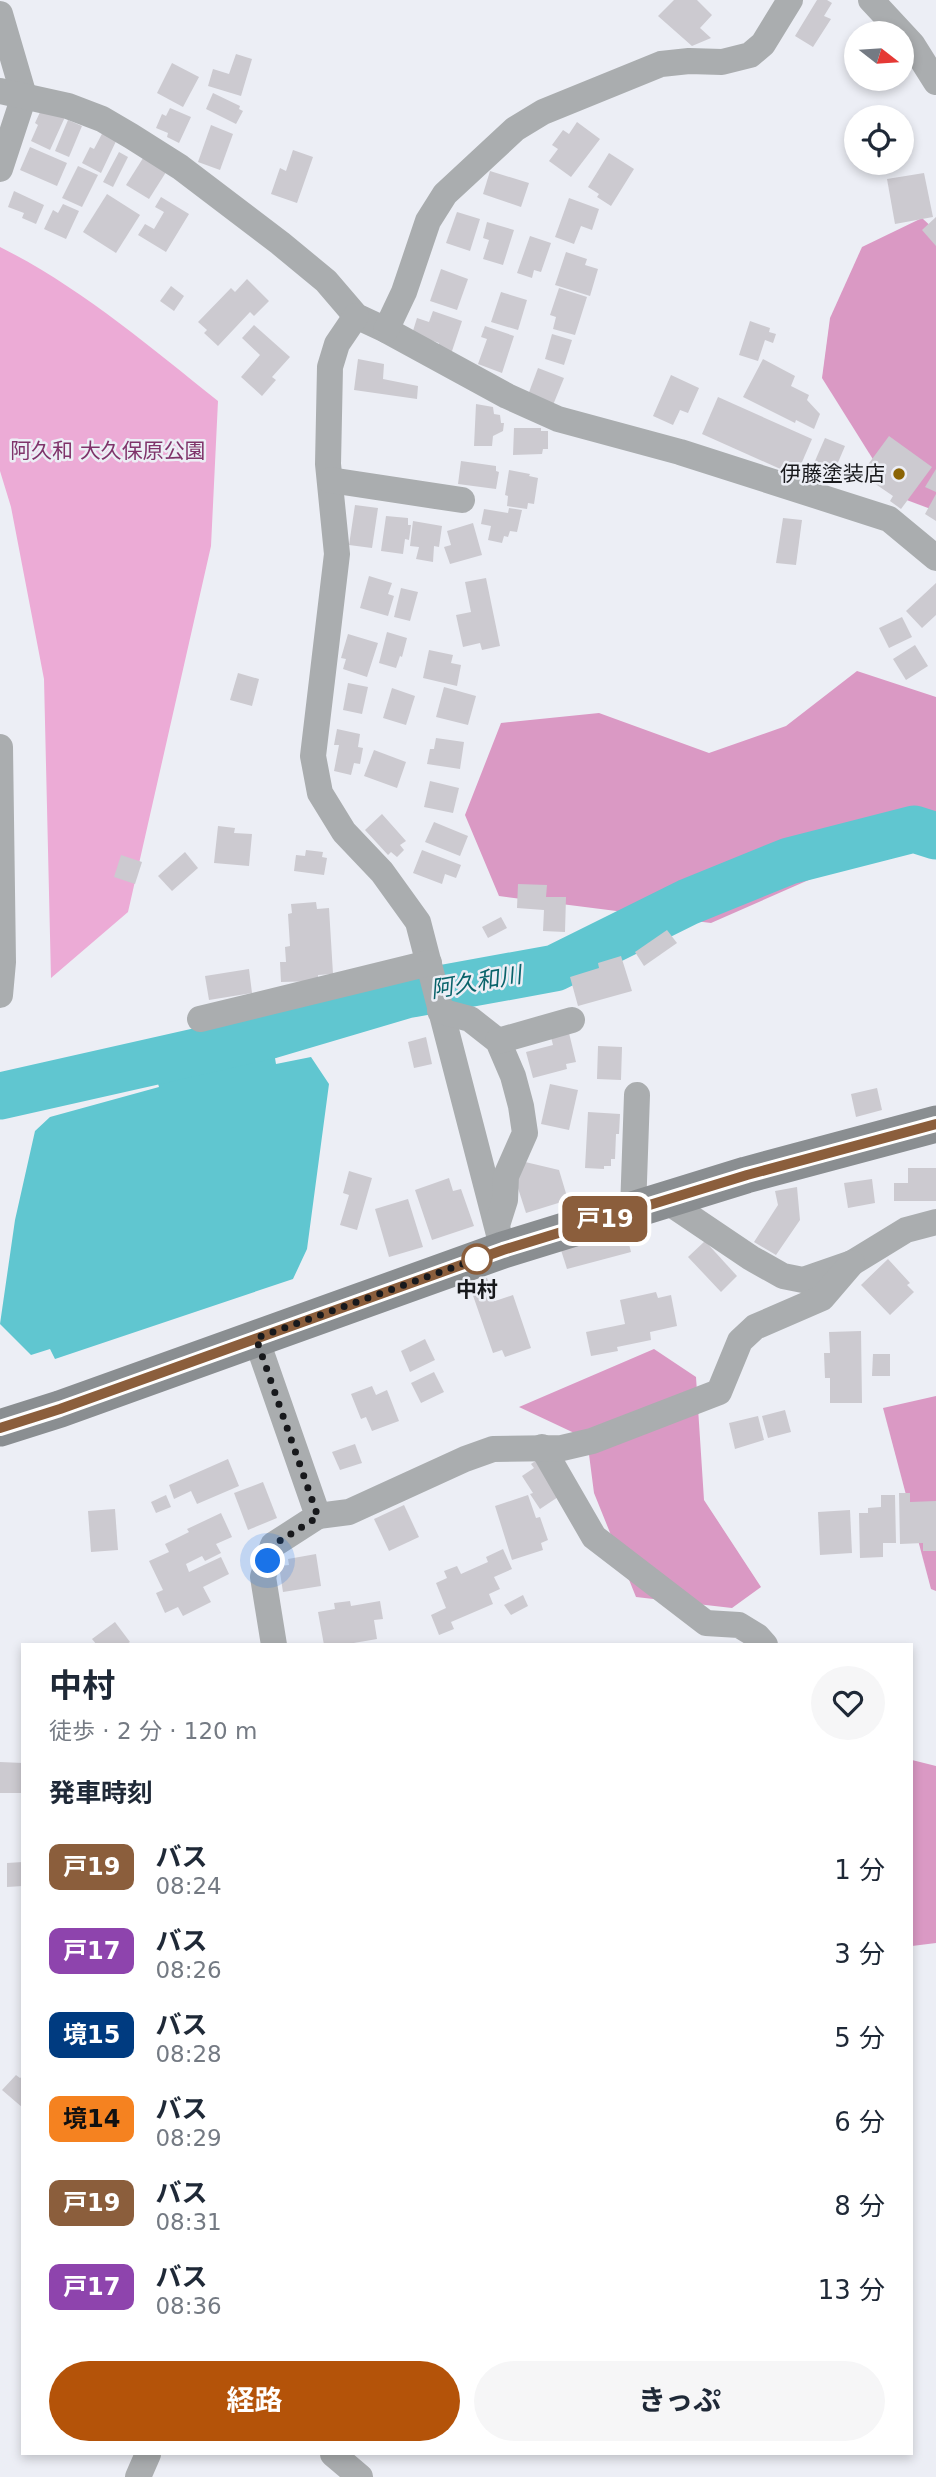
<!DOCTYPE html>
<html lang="ja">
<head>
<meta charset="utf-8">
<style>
  body { margin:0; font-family:"DejaVu Sans","Noto Sans JP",sans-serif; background:#f6f6f7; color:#1f2937; height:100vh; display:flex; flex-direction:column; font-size:26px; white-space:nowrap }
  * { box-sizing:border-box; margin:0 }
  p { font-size:23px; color:#747a83 }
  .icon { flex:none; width:38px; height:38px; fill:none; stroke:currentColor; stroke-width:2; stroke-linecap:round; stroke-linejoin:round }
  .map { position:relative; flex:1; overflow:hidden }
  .drawer { position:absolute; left:21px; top:1643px; width:892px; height:812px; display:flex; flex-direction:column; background:#fff; border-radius:0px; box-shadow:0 4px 10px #0003 }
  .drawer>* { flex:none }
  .badge { padding:0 14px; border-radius:10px; font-size:24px; line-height:46px }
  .needle { width:46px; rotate:107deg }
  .tools { position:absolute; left:844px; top:21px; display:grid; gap:14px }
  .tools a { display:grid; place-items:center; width:70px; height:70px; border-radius:50%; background:#fff; box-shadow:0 4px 10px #0003; font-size:35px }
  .you { position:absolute; width:35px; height:35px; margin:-18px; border:5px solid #fff; border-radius:50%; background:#1a73e8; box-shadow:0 0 0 10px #1a73e833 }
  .map>.badge { position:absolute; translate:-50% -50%; box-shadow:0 0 0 4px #fff }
  h2 { padding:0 28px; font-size:26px; line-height:63px }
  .round { display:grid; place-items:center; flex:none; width:74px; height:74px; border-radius:37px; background:#f6f6f7 }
  .head { display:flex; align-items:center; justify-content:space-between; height:119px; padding:0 28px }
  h1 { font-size:33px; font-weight:700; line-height:52px }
  .button { display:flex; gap:14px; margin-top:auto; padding:14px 28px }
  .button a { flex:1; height:80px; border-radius:42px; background:#b45309; color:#fff; font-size:28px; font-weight:700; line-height:80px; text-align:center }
  .button a+a { background:#f6f6f7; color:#1f2937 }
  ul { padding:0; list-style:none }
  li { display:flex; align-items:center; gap:21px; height:84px; padding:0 28px }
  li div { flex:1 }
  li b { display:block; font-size:26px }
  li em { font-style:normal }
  li .badge { min-width:77px; font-weight:700; text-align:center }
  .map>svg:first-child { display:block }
  .green { fill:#ecabd6 }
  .forest { fill:#da99c4 }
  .water { fill:#60c6d0 }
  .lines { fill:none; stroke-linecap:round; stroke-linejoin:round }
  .river { stroke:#60c6d0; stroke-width:47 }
  .building { fill:#cccad0 }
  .minor { stroke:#aaadaf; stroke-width:26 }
  .secondary { stroke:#8a8e91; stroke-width:37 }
  .line-casing { stroke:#fff; stroke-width:16 }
  .line { stroke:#8b5e3c; stroke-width:10 }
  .walk { stroke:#18191c; stroke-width:7; stroke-dasharray:0 12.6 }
  .poi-dot { fill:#8b6405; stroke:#eceef5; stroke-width:2.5 }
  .stop-dot { fill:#fff; stroke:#8b5e3c; stroke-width:3.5 }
  .labels { text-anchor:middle; stroke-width:5; stroke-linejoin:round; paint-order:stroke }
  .park-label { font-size:21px; fill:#7f336a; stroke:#eceef5 }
  .poi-label { font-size:21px; fill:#18191c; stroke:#eceef5; text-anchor:end }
  .stop-label { font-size:21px; font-weight:bold; fill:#18191c; stroke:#eceef5 }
  .water-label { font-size:23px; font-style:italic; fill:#09636a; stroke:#eceef5 }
</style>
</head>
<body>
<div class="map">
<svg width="936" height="2477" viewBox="0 0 936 2477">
  <rect width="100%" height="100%" fill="#eceef5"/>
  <path class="green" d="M0 247C80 287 149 346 218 401L211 546 128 912 51 978 44 679 11 507 0 471Z"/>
  <g class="forest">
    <polygon points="922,218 936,231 936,511 896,496 822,378 830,318 862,247"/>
    <polygon points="857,671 936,697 936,824 711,923 499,896 465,815 501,723 599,713 709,753 786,726"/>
    <polygon points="654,1349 696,1377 704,1500 761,1587 732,1608 636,1597 594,1493 587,1439 519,1407"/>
    <polygon points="936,1396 936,1591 931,1589 883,1408"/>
    <polygon points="912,1760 936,1766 936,1943 912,1946"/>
  </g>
  <polygon class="water" points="271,1035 276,1064 311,1057 329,1084 307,1249 293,1279 55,1359 50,1349 31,1355 0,1324 15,1220 35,1131 50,1117 159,1087 152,1063"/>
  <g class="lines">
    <polyline class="river" points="0,1096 271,1035 406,995 555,968 688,902 789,861 914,829 936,836"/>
  </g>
  <g class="building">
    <polygon points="674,0 697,0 712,15 700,28 711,38 692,46 658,16"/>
    <polygon points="817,0 827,0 832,3 824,16 831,19 813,47 795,36"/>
    <polygon points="236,54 252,59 241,96 208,86 213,69 229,74"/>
    <polygon points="172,63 199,77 183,107 157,93"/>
    <polygon points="213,93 240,106 239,109 243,111 236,124 206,109"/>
    <polygon points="170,108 191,117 179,143 167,137 168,133 156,128 162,114 166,116"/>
    <polygon points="41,110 65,117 50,150 31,141 38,125 35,123"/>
    <polygon points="68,120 82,126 69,157 55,151"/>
    <polygon points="577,122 600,139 571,177 549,161 558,149 552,145 563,130 569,134"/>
    <polygon points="211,125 233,134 220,170 198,162"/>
    <polygon points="104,130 118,137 101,173 82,163 90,147 94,149"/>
    <polygon points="30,147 67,163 57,186 20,170"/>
    <polygon points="293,150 313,157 297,203 271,194 280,168 286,171"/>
    <polygon points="119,152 128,157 113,187 103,182"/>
    <polygon points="609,153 634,169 611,206 597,197 599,194 588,187"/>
    <polygon points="145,155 168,169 149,199 126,185"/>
    <polygon points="78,166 98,175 82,207 62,198"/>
    <polygon points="490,171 529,183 521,207 483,194"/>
    <polygon points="924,173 933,217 895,224 887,179"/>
    <polygon points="14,191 44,205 36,224 22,218 24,213 8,207"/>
    <polygon points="107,194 140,215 116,253 83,232"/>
    <polygon points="161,197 189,214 166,252 138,235 145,224 154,229 164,212 155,207"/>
    <polygon points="569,198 599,209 592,230 581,226 574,244 555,237"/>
    <polygon points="63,204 79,211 66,239 44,229 53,210 58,213"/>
    <polygon points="457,212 480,219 470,251 446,243"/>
    <polygon points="936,217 936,246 922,230"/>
    <polygon points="487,222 514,230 503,265 483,259 489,240 483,238"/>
    <polygon points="530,236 551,243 541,272 534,270 532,278 517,273"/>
    <polygon points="566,252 587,259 585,265 598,269 590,296 555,285"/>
    <polygon points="441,269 468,279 457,310 430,301"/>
    <polygon points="247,279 269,301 254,316 250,312 218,346 204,333 207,330 198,322 231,288 235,292"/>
    <polygon points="171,286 184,296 174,311 160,301"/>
    <polygon points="559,288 587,297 575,335 553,329 556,317 550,315"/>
    <polygon points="501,292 527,300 518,330 491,322"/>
    <polygon points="433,311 462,321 451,354 437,350 439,343 412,334 417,318 429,322"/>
    <polygon points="750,321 770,328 769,332 776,334 773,343 765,340 758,361 739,355"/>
    <polygon points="254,325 290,357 272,377 276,380 262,396 241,377 260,355 242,338"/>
    <polygon points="485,326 514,336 502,373 478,364 487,339 481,337"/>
    <polygon points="552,334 572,340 564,365 545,359"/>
    <polygon points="358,359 384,364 383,379 418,386 417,399 354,390"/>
    <polygon points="763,359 795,376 791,386 809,395 807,400 820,414 814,429 796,420 795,423 743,397"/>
    <polygon points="538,368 564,378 553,405 528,395"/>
    <polygon points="671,375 699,388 688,413 680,410 673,425 653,416"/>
    <polygon points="718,397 812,439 796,476 702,434"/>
    <polygon points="476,404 493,407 494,414 500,415 501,423 504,423 503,431 493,436 492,446 474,446"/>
    <polygon points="514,428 541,428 541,431 548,431 548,449 543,449 542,454 513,455"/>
    <polygon points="889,436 932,467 901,509 890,501 893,496 874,483 877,479 864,470"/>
    <polygon points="825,438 845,446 828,486 808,477"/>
    <polygon points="461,461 496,466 496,471 499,472 496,489 458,484"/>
    <polygon points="936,469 936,492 925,487"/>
    <polygon points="509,470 530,474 529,476 538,478 534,504 528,503 527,509 507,506 508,496 505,495"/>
    <polygon points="936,494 936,521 925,514"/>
    <polygon points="355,505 378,508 372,548 349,545"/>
    <polygon points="509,508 522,510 517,532 510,531 508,537 504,536 502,543 488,540 491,526 481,524 484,509 508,513"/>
    <polygon points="386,516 408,518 408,525 411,525 409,540 405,539 403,554 381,551"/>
    <polygon points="783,518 802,520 796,565 776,563"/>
    <polygon points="413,521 442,526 439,547 434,546 433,562 416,559 419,547 410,546"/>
    <polygon points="473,523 482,555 450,564 444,547 451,545 447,531"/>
    <polygon points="369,576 392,583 388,594 394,596 388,616 360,608"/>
    <polygon points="486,578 500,646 482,650 480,643 463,647 456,615 471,612 465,582"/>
    <polygon points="936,583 936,615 922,628 906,611"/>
    <polygon points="401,588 418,592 410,621 394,617"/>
    <polygon points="902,617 912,637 889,648 879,628"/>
    <polygon points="387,632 407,638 402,657 400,656 396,668 379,663"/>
    <polygon points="348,634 378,643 367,677 343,669 346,659 341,658"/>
    <polygon points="915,645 928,666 906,680 893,659"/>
    <polygon points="429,650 453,655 451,663 461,665 457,686 423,678"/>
    <polygon points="238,673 259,679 252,706 230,700"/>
    <polygon points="348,683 368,687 362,714 343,710"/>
    <polygon points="444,687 476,696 468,725 436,717"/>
    <polygon points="392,688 415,696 406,725 383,718"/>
    <polygon points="337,729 360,734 358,747 363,748 360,764 354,763 351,775 334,771 339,745 334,745"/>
    <polygon points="436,738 464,742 460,769 427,764 430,749 434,749"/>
    <polygon points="374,750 406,762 397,788 364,776"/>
    <polygon points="430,781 459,788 453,813 424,807"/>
    <polygon points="382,814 406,841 400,845 404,850 397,857 391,852 388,855 365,830"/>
    <polygon points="434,822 468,836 460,856 425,842"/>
    <polygon points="218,826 235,828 234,833 252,834 249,866 214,863"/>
    <polygon points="306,850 323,852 322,857 327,858 324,875 294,871 296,855 305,856"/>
    <polygon points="422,850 461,865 456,878 445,874 442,884 413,873"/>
    <polygon points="185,852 198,868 172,891 158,876"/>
    <polygon points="121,855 142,862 135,884 114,877"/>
    <polygon points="518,884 547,885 546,897 566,897 565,932 543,931 544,910 517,908"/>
    <polygon points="316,902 317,909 329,908 333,974 318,975 318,981 281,982 280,962 286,962 285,947 290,946 288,914 292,913 291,904"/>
    <polygon points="501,917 507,928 488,938 482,927"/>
    <polygon points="667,930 677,943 644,966 635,952"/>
    <polygon points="621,956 632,991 578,1006 570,977 599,968 598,963"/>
    <polygon points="249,969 252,993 209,1000 205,976"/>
    <polygon points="569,1033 576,1062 566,1064 567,1069 533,1078 526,1052 553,1045 551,1037"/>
    <polygon points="426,1037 432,1064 414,1068 408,1042"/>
    <polygon points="598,1046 622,1047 621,1080 597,1079"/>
    <polygon points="550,1084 578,1090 569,1130 541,1124"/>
    <polygon points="877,1088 882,1110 856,1117 851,1094"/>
    <polygon points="588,1112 620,1114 619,1134 616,1134 615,1159 611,1159 611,1166 604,1166 604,1169 585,1168"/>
    <polygon points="521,1161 559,1170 568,1200 526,1213 516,1182"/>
    <polygon points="908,1168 936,1168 936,1201 894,1201 894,1183 908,1183"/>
    <polygon points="349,1171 372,1178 357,1230 340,1225 349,1195 343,1193"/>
    <polygon points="449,1178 453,1191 461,1189 474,1226 432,1240 415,1190"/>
    <polygon points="872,1179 875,1203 848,1208 844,1183"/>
    <polygon points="797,1187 800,1220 776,1255 754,1242 778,1205 775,1191"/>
    <polygon points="408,1199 423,1247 389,1257 375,1209"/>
    <polygon points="626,1232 631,1252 567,1269 561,1250"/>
    <polygon points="705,1241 737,1276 721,1292 688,1257"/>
    <polygon points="888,1259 910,1283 907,1285 914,1292 890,1315 861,1285"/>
    <polygon points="487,1278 495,1301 513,1295 531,1348 505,1357 502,1350 493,1353 469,1284"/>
    <polygon points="656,1292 658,1298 671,1295 677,1326 650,1332 651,1340 617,1347 618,1351 591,1356 586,1332 625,1324 620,1300"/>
    <polygon points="861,1331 862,1403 830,1403 830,1378 825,1378 824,1353 830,1353 829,1332"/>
    <polygon points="425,1339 435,1360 410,1372 401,1351"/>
    <polygon points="873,1354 890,1354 890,1376 872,1376"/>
    <polygon points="434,1372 444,1392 421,1403 411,1383"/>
    <polygon points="372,1386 376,1395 387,1390 399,1421 372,1431 366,1417 361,1419 351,1394"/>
    <polygon points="785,1410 791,1432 768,1438 762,1416"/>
    <polygon points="758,1416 764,1440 735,1449 729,1423"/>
    <polygon points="355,1444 362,1463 340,1470 332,1452"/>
    <polygon points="228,1459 239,1486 197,1504 191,1491 174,1499 169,1485"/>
    <polygon points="537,1460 561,1495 540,1509 530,1494 533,1493 522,1476 534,1468 531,1464"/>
    <polygon points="263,1482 277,1518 248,1530 234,1493"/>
    <polygon points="899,1493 910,1493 910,1502 936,1501 936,1551 923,1551 923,1543 900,1544"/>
    <polygon points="166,1495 171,1507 156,1513 151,1502"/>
    <polygon points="528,1495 536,1518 540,1517 548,1540 541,1543 543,1550 512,1560 495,1506"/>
    <polygon points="881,1495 895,1495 896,1543 883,1543 883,1557 860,1558 859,1513 868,1513 868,1508 881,1507"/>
    <polygon points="404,1505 419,1537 389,1551 374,1519"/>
    <polygon points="115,1509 118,1550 91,1552 88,1511"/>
    <polygon points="850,1510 852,1553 820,1555 818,1512"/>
    <polygon points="221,1513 232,1537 216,1544 221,1553 205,1561 202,1556 186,1564 189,1572 221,1557 229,1574 203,1587 211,1602 183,1616 178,1607 165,1613 156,1593 163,1590 149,1561 169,1552 165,1544 189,1532 187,1529"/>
    <polygon points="503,1549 512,1569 494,1577 500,1589 489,1594 493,1604 451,1622 454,1629 439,1635 431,1615 446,1608 436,1583 447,1578 444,1571 457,1566 461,1574 488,1562 486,1557"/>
    <polygon points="316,1554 321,1586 283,1592 279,1566 289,1565 288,1559"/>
    <polygon points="523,1595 528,1606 511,1615 504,1605"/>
    <polygon points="350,1601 351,1606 380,1601 383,1619 374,1620 377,1639 342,1645 324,1645 318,1612 335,1609 334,1603"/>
    <polygon points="115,1622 130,1642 125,1645 97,1645 92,1639"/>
    <polygon points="0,1762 23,1763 23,1793 0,1793"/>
    <polygon points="23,1862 23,1886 7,1887 7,1863"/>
    <polygon points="16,2075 20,2078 23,2076 23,2108 2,2090"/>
  </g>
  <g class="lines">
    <g class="minor">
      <polyline points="871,0 912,44 936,82"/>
      <polyline points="0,14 24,96 0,169"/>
      <polyline points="0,91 68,106 102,119 131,136 180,167 280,243 326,281 356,316 386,330 507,396 558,419 680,452 889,519 936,558"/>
      <polyline points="356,316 337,344 330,367 328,464 337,554 313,756 320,793 344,832 382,872 418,922 503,1250"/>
      <polyline points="386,330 404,292 428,221 445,194 515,129 543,112 661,64 689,61 722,62 750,55 763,44 790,0"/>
      <polyline points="330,480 462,500"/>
      <polyline points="0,747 3,962 0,995"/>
      <polyline points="440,1011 470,1019 498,1041 513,1076 521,1106 525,1133 506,1176 505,1200 498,1222"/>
      <polyline points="200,1019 429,963"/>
      <polyline points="498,1041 572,1020"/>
      <polyline points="665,1200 751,1258 783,1276 803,1280 852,1263 906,1230 936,1222"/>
      <polyline points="633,1210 637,1095"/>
      <polyline points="256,1338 318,1516 273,1545 263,1577 274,1645"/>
      <polyline points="542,1447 594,1537 706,1623 739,1625 757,1636 765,1645"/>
      <polyline points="318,1516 349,1512 465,1459 493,1449 562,1448 592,1441 719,1392 740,1341 755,1327 822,1298 852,1263"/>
      <polyline points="333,2454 360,2477"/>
      <polyline points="138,2477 148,2454"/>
    </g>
    <polyline class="secondary" points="0,1428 60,1409 503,1250 746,1175 936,1124"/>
  </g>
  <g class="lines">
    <g class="line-casing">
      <polyline id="line" points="0,1428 60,1409 503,1250 747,1175 936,1124"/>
    </g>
    <use href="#line" class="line"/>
    <polyline class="walk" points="268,1561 273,1545 318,1517 256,1338 477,1259"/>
  </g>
  <circle class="poi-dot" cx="899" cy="474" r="7"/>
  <circle class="stop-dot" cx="477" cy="1259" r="14"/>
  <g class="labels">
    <g class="park-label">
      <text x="108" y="458">阿久和 大久保原公園</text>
    </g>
    <g class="poi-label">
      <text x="885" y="481">伊藤塗装店</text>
    </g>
    <g class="stop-label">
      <text x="477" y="1297">中村</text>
    </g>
    <g class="water-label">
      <text transform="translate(476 982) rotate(-10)" y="8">阿久和川</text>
    </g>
  </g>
</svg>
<div class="tools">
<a><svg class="needle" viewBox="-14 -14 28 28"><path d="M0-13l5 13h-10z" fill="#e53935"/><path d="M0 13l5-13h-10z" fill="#747a83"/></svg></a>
<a><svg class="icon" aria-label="locate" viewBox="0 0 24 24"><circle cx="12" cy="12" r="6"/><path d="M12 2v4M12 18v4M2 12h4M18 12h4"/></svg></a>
</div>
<div class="you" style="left:268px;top:1561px"></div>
<b class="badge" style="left:605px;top:1219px;background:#8b5e3c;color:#fff">戸19</b>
<section class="drawer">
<div class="head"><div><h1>中村</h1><p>徒歩 · 2 分 · 120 m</p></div><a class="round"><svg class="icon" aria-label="heart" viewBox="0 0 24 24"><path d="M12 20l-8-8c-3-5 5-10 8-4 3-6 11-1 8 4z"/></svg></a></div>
<h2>発車時刻</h2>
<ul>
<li><span class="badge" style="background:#8b5e3c;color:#fff">戸19</span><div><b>バス</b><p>08:24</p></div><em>1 分</em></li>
<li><span class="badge" style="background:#8e44ad;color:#fff">戸17</span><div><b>バス</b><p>08:26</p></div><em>3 分</em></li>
<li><span class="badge" style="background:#003b80;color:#fff">境15</span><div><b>バス</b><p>08:28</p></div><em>5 分</em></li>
<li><span class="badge" style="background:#f58220;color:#111">境14</span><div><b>バス</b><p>08:29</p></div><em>6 分</em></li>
<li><span class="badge" style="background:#8b5e3c;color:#fff">戸19</span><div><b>バス</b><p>08:31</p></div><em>8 分</em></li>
<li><span class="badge" style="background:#8e44ad;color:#fff">戸17</span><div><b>バス</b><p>08:36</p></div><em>13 分</em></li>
</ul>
<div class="button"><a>経路</a><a>きっぷ</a></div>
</section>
</div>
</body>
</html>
